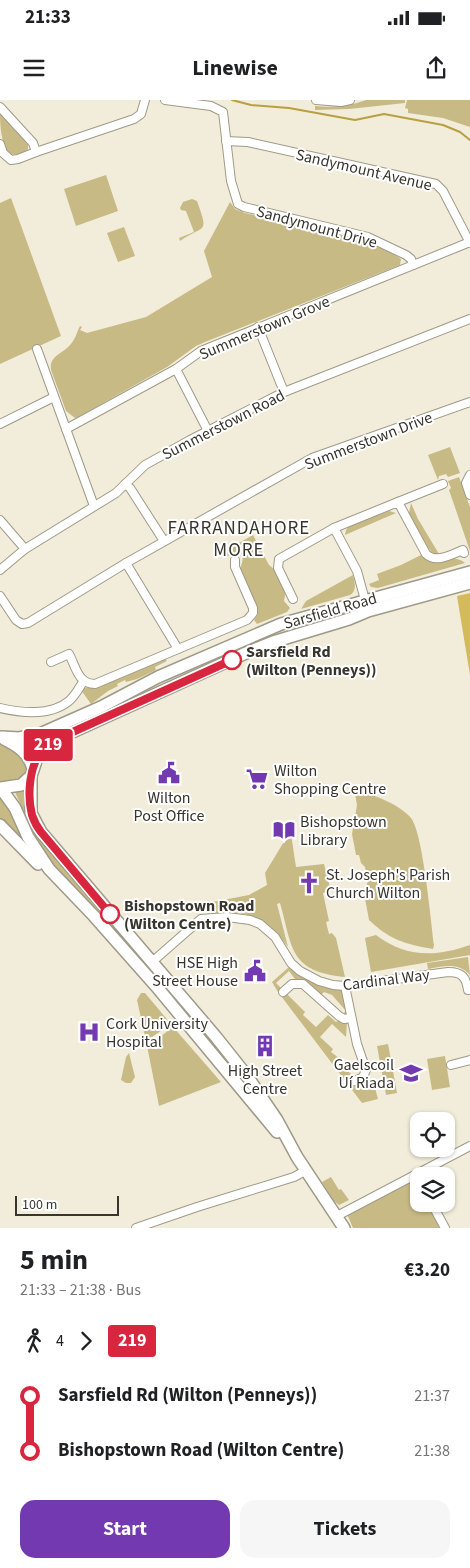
<!DOCTYPE html>
<html lang="en">
<head>
<meta charset="utf-8">
<style>
  body { margin:0; font-family:"Source Sans 3",sans-serif; background:#f6f6f6; color:#202124; height:100vh; display:flex; flex-direction:column; font-size:19px; white-space:nowrap }
  * { box-sizing:border-box; margin:0 }
  p { font-size:16px; color:#757577 }
  .icon { flex:none; width:28px; height:28px; fill:none; stroke:currentColor; stroke-width:2; stroke-linecap:round; stroke-linejoin:round }
  .map { position:relative; height:1128px; overflow:hidden }
  .drawer { display:flex; flex-direction:column; background:#fff; flex:1 }
  .drawer>* { flex:none }
  .badge { padding:0 10px; border-radius:4px; font-size:18px; line-height:32px }
  .controls { position:absolute; left:410px; top:1012px; display:grid; gap:10px }
  .controls a { display:grid; place-items:center; width:45px; height:45px; border-radius:10px; background:#fff; box-shadow:0 1px 4px #0004; font-size:25px }
  .scale { position:absolute; left:15px; bottom:12px; width:104px; box-sizing:border-box; padding-left:5px; border:2px solid #37352d; border-top:0; font-size:14px; line-height:18px; white-space:nowrap; color:#37352d; -webkit-text-stroke:4px #fff; paint-order:stroke }
  .map>.badge { position:absolute; translate:-50% -50%; box-shadow:0 0 0 2px #fff }
  .legs { display:flex; align-items:center; gap:8px; height:55px; padding:0 20px; font-size:16px }
  .legs p { margin-inline-start:auto }
  .overview { display:flex; align-items:center; justify-content:space-between; height:85px; padding:0 20px }
  h1 { font-size:28px; font-weight:700; line-height:38px }
  .primary-button { display:flex; gap:10px; margin-top:auto; padding:10px 20px }
  .primary-button a { flex:1; height:58px; border-radius:15px; background:#7239b0; color:#fff; font-size:20px; font-weight:700; line-height:58px; text-align:center }
  .primary-button a+a { background:#f6f6f6; color:#202124 }
  ul { padding:0 20px; list-style:none }
  li { display:flex; align-items:center; gap:18px; height:55px; font-size:19px }
  li i { display:grid; place-items:center; width:8px; height:100%; margin:0 6px; background:currentColor }
  li i::after { content:''; width:12px; height:12px; margin:-6px; border:4px solid; border-radius:50%; background:#fff }
  li p { margin-inline-start:auto }
  li:first-child i { background:linear-gradient(#0000 50%,currentColor 0) }
  li:last-child i { background:linear-gradient(currentColor 50%,#0000 0) }
  .status { display:flex; justify-content:space-between; align-items:center; height:35px; padding:0 25px; background:#fff; direction:ltr }
  .status svg { height:14px; fill:currentColor }
  header { display:flex; justify-content:space-between; align-items:center; height:65px; padding:0 20px; background:#fff; font-size:22px; font-weight:700 }
  .map>svg:first-child { display:block }
  .green { fill:#c8ba84 }
  .forest { fill:#d3ba5b }
  .lines { fill:none; stroke-linecap:round; stroke-linejoin:round }
  .stream { stroke:#b89f3f; stroke-width:2 }
  .minor-casing { stroke:#9f9a88; stroke-width:10 }
  .secondary-casing { stroke:#9f9a88; stroke-width:14 }
  .minor { stroke:#fff; stroke-width:8 }
  .secondary { stroke:#fff; stroke-width:11 }
  .line-1-casing { stroke:#fff; stroke-width:11 }
  .line-1 { stroke:#d7263d; stroke-width:8 }
  .stop-1-dot { fill:#fff; stroke:#d7263d; stroke-width:2.5 }
  .labels { text-anchor:middle; stroke-width:4; stroke-linejoin:round; paint-order:stroke }
  .street-label { font-size:16px; fill:#37352d; stroke:#fff }
  .stop-label { font-size:16px; font-weight:bold; fill:#37352d; stroke:#fff; text-anchor:start }
  .poi-label { font-size:16px; fill:#37352d; stroke:#fff; text-anchor:start }
  .quarter-label { font-size:19px; letter-spacing:1px; fill:#37352d; stroke:#fff }
</style>
</head>
<body>
<div class="status"><b>21:33</b><svg viewBox="0 0 49 12"><path d="M0 12V9h3v3zM5 12V6h3v6zM10 12V3h3v9zM15 12V0h3v12zM26 1h20v11H26zM47 4h2v5h-2z"/></svg></div>
<header><svg class="icon" aria-label="menu" viewBox="0 0 24 24"><path d="M4 6h16M4 12h16M4 18h16"/></svg>Linewise<svg class="icon" aria-label="share" viewBox="0 0 24 24"><path d="M12 15V3M7 8l5-5 5 5M5 13v7h14v-7"/></svg></header>
<div class="map">
<svg width="470" height="1128" viewBox="0 0 470 1128">
  <rect width="100%" height="100%" fill="#f2edda"/>
  <g class="green">
    <path d="M366 0H405V3L349 9 315 10V6C333 8 350 6 366 0Z"/>
    <polygon points="407,0 470,0 470,27 443,18 408,13 408,9 405,8"/>
    <path d="M0 13 28 45V49C26 52 23 53 18 54 1 59 0 24 0 13Z"/>
    <polygon points="106,75 118,111 76,126 64,89"/>
    <polygon points="11,98 61,236 0,264 0,103"/>
    <path d="M192 99 197 101C209 135 205 124 180 141L179 138 194 132 186 111 181 110 180 108 183 102Z"/>
    <path d="M230 102 235 109 245 113 368 142 392 153 401 159 400 165 205 242 196 246 167 267 78 317 75 318 66 311 51 270C49 256 62 254 70 245 75 240 77 232 80 226L82 227 80 230 87 233 146 217 212 177 204 151Z"/>
    <polygon points="124,127 135,156 118,162 107,133"/>
    <polygon points="450,347 460,373 448,377 446,374 439,376 438,380 428,355"/>
    <polygon points="459,377 470,407 470,451 449,390 451,388 448,381"/>
    <polygon points="411,403 418,419 439,454 434,454 428,448 409,413"/>
    <polygon points="389,411 396,413 345,435 346,430 349,426"/>
    <path d="M253 435 269 465 274 469 286 490 284 501 290 508 287 512 257 524 254 520 257 516 258 510 240 470C241 463 246 458 239 451L226 457 223 452Z"/>
    <path d="M421 455C435 473 450 450 465 463L378 488 371 487 369 484 379 480 377 474 401 465Z"/>
    <path d="M353 475C355 483 357 491 350 495L301 509 306 501Z"/>
    <polygon points="165,559 167,561 155,567 156,570 137,579 126,582 125,580 117,584 118,586 108,591 91,604 81,590 85,588 98,587"/>
    <path d="M0 644C12 649 27 656 26 671L20 678 0 682Z"/>
    <polygon points="28,687 41,739 133,851 132,852 56,771 34,736 15,692"/>
    <path d="M354 688C373 696 397 702 411 718 423 733 431 822 434 845L433 849C405 844 390 840 369 820L364 793 368 781 365 767 361 763 359 755H356L352 734 357 705Z"/>
    <polygon points="0,696 3,698 35,755 0,723"/>
    <path d="M291 734 296 767 324 764 331 791 323 793 329 821 326 822 329 834 332 833 336 838 345 877C289 871 293 849 280 803L277 804 288 847C268 819 247 808 213 814L210 813 207 803 249 795 267 785 265 773 288 735Z"/>
    <path d="M376 835C406 858 436 857 470 845V855L371 872 365 838Z"/>
    <path d="M468 857 470 875C459 862 443 866 428 869L427 863Z"/>
    <path d="M289 867C302 881 323 888 342 889L348 895 347 917 342 915 346 911 332 895 324 892 321 895 293 881 295 879 289 871 276 883 305 912 303 915 316 927 328 915 336 922 340 920 347 922 346 937 332 924 320 937 333 949 331 952 339 958 337 961 351 974 349 977 358 989 374 984 378 999 362 1003 278 892 272 882Z"/>
    <polygon points="141,893 145,893 171,924 146,941 137,900"/>
    <polygon points="172,928 174,928 221,982 159,1006 147,946"/>
    <polygon points="388,944 397,993 386,995 377,946"/>
    <polygon points="129,953 135,977 131,983 126,983 121,980 126,957"/>
    <polygon points="445,956 450,987 432,990 427,959"/>
    <polygon points="331,1077 339,1090 341,1089 349,1100 339,1105 334,1101 322,1082"/>
    <polygon points="409,1081 412,1081 418,1085 419,1104 428,1104 441,1128 353,1128 347,1114"/>
  </g>
  <polygon class="forest" points="470,493 470,575 457,496"/>
  <g class="lines">
    <polyline class="stream" points="232,0 251,5 289,8 355,20 384,14 443,25 460,32 470,40"/>
    <g class="minor-casing">
      <g id="minor">
        <polyline points="165,0 211,6 223,12 231,81 238,104 244,107 368,137 406,155 411,159 413,165"/>
        <polyline points="316,0 341,2 350,0"/>
        <polyline points="0,7 33,43 36,52 134,19 141,14 145,0"/>
        <polyline points="226,41 248,42 436,84 443,91 470,143"/>
        <polyline points="0,44 3,53 11,60 18,59 36,52"/>
        <polyline points="258,227 284,292"/>
        <polyline points="37,249 94,406"/>
        <polyline points="176,269 208,331"/>
        <polyline points="0,324 54,297"/>
        <polyline points="66,329 176,269 201,251 470,142"/>
        <polyline points="470,375 466,383 470,395"/>
        <polyline points="125,384 130,388 164,441"/>
        <polyline points="398,402 443,384"/>
        <polyline points="0,420 25,449"/>
        <path d="M334 428 398 402 426 454C436 464 452 454 463 450L464 453"/>
        <polyline points="126,463 178,549"/>
        <polyline points="0,470 25,449 116,393 145,365 190,340 284,292 470,219"/>
        <polyline points="0,496 16,520 22,524 28,523 126,463 312,358 470,302"/>
        <polyline points="293,499 278,468 279,459 334,428 357,471 365,500"/>
        <path d="M51 562 69 554C76 567 78 584 95 584L247 520 253 513V508L235 467V460"/>
        <path d="M0 608C21 613 51 616 69 601 75 596 79 588 83 582"/>
        <path d="M152 862 201 819 227 817 250 820 260 824 275 837 291 863 300 871 319 881 333 885 345 886 448 872C462 872 466 877 468 890H470"/>
        <polyline points="345,886 357,944 366,970 363,977 355,981"/>
        <polyline points="283,892 292,884 303,884 339,916 344,919 351,918"/>
        <polyline points="451,965 470,960"/>
        <polyline points="432,1104 445,1128"/>
        <polyline points="337,1116 470,1046"/>
        <polyline points="136,1128 197,1107 294,1077 305,1071"/>
      </g>
    </g>
    <g class="secondary-casing">
      <g id="secondary">
        <polyline points="2,637 19,638 40,634 101,607 158,577 281,524 470,472"/>
        <path d="M4 639C18 646 29 653 33 669"/>
        <polyline points="0,688 21,685 31,676"/>
        <polyline points="0,689 5,694 15,708 28,737 49,769 94,816 156,886 277,1032"/>
        <polyline points="0,725 38,764"/>
        <polyline points="344,1128 297,1057 277,1020 247,976 216,937 41,732 31,713 31,676 37,658 43,648 55,640 246,553 273,542 349,519 368,511 470,483"/>
      </g>
    </g>
    <use href="#minor" class="minor"/>
    <use href="#secondary" class="secondary"/>
  </g>
  <g class="lines">
    <g class="line-1-casing">
      <path id="line-1" d="M110 814 41 732C37 727 34 721 32 715 27 695 29 665 43 649 46 646 51 643 55 640L232 560"/>
    </g>
    <use href="#line-1" class="line-1"/>
  </g>
  <defs>
    <g id="civic-bare" transform="scale(1.725)"><path d="M-.6-6.5H3V-4.5H.6V-3L4-1V1h2V6H-6V1h2V-1L-.6-3ZM-1.2 2.5V6h2.4V2.5Z" fill="#7239b0" stroke="#fff" stroke-width="2.5" paint-order="stroke"/></g>
    <g id="supermarket-bare" transform="scale(1.725)"><path d="M-6-5.5h2.5l.6 2H6L4.5 2H-2.5L-4.4-4H-6ZM-1.5 3.2a1.3 1.3 0 1 0 .1 0ZM3 3.2a1.3 1.3 0 1 0 .1 0Z" fill="#7239b0" stroke="#fff" stroke-width="2.5" paint-order="stroke"/></g>
    <g id="library-bare" transform="scale(1.725)"><path d="M-6-4Q-3-5.5-.7-3.5V5Q-3 3-6 4ZM6-4Q3-5.5 .7-3.5V5Q3 3 6 4Z" fill="#7239b0" stroke="#fff" stroke-width="2.5" paint-order="stroke"/></g>
    <g id="church-bare" transform="scale(1.725)"><path d="M-1.2-6h2.4v3.5h3.3v2.4h-3.3V6h-2.4V-.1h-3.3v-2.4h3.3Z" fill="#7239b0" stroke="#fff" stroke-width="2.5" paint-order="stroke"/></g>
    <g id="hospital-bare" transform="scale(1.725)"><path d="M-5-5h3v3.5h4V-5h3V5h-3V1.5h-4V5h-3Z" fill="#7239b0" stroke="#fff" stroke-width="2.5" paint-order="stroke"/></g>
    <g id="building-bare" transform="scale(1.725)"><path d="M-4-6H4V6H1V3H-1V6H-4ZM-2.5-4.3h1.7v1.8h-1.7ZM.8-4.3h1.7v1.8H.8ZM-2.5-1h1.7V.8h-1.7ZM.8-1h1.7V.8H.8Z" fill="#7239b0" stroke="#fff" stroke-width="2.5" paint-order="stroke"/></g>
    <g id="school-bare" transform="scale(1.725)"><path d="M0-5L7-2L0 1L-7-2ZM-4 1L0 2.5L4 1V4Q0 6-4 4Z" fill="#7239b0" stroke="#fff" stroke-width="2.5" paint-order="stroke"/></g>
  </defs>
  <g fill-rule="evenodd">
    <use href="#civic-bare" x="169" y="673"/>
    <use href="#supermarket-bare" x="257" y="679"/>
    <use href="#library-bare" x="284" y="730"/>
    <use href="#church-bare" x="309" y="783"/>
    <use href="#civic-bare" x="255" y="871"/>
    <use href="#hospital-bare" x="89" y="932"/>
    <use href="#building-bare" x="265" y="946"/>
    <use href="#school-bare" x="411" y="973"/>
  </g>
  <g class="stop-1-dot">
    <circle cx="232" cy="560" r="9"/>
    <circle cx="110" cy="814" r="9"/>
  </g>
  <g class="labels">
    <g class="street-label">
      <text transform="translate(364 69) rotate(13)" y="6">Sandymount Avenue</text>
      <text transform="translate(317 126) rotate(15)" y="6">Sandymount Drive</text>
      <text transform="translate(264 227) rotate(-23)" y="6">Summerstown Grove</text>
      <text transform="translate(223 324) rotate(-27)" y="6">Summerstown Road</text>
      <text transform="translate(368 340) rotate(-21)" y="6">Summerstown Drive</text>
      <text transform="translate(330 510) rotate(-16)" y="6">Sarsfield Road</text>
      <text transform="translate(386 879) rotate(-7)" y="6">Cardinal Way</text>
    </g>
    <g class="stop-label">
      <text x="246" y="557">Sarsfield Rd<tspan x="246" dy="18">(Wilton (Penneys))</tspan></text>
      <text x="124" y="811">Bishopstown Road<tspan x="124" dy="18">(Wilton Centre)</tspan></text>
    </g>
    <g class="poi-label">
      <text x="274" y="676">Wilton<tspan x="274" dy="18">Shopping Centre</tspan></text>
      <text x="169" y="703" text-anchor="middle">Wilton<tspan x="169" dy="18">Post Office</tspan></text>
      <text x="300" y="727">Bishopstown<tspan x="300" dy="18">Library</tspan></text>
      <text x="326" y="780">St. Joseph's Parish<tspan x="326" dy="18">Church Wilton</tspan></text>
      <text x="238" y="868" text-anchor="end">HSE High<tspan x="238" dy="18">Street House</tspan></text>
      <text x="106" y="929">Cork University<tspan x="106" dy="18">Hospital</tspan></text>
      <text x="394" y="970" text-anchor="end">Gaelscoil<tspan x="394" dy="18">Uí Riada</tspan></text>
      <text x="265" y="976" text-anchor="middle">High Street<tspan x="265" dy="18">Centre</tspan></text>
    </g>
    <g class="quarter-label">
      <text x="239" y="434">FARRANDAHORE<tspan x="239" dy="22">MORE</tspan></text>
    </g>
  </g>
</svg>
<div class="controls">
<a><svg class="icon" aria-label="locate" viewBox="0 0 24 24"><circle cx="12" cy="12" r="6"/><path d="M12 2v4M12 18v4M2 12h4M18 12h4"/></svg></a>
<a><svg class="icon" aria-label="layers" viewBox="0 0 24 24"><path d="M12 4l9 5-9 5-9-5zM3 14l9 5 9-5"/></svg></a>
</div>
<div class="scale">100 m</div>
<b class="badge" style="left:48px;top:645px;background:#d7263d;color:#fff">219</b>
</div>
<section class="drawer">
<div class="overview"><div><h1>5 min</h1><p>21:33 – 21:38 · Bus</p></div><b>€3.20</b></div>
<div class="legs"><svg class="icon" aria-label="walk" viewBox="0 0 24 24"><circle cx="13" cy="4" r="2"/><path d="M13 8l-2 6 4 7M11 14l-3 7M7 12l3-4h3l4 4"/></svg>4<svg class="icon" aria-label="forward" viewBox="0 0 24 24"><path d="M9 5l7 7-7 7"/></svg><b class="badge" style="background:#d7263d;color:#fff">219</b></div>
<ul>
<li><i style="color:#d7263d"></i><b>Sarsfield Rd (Wilton (Penneys))</b><p>21:37</p></li>
<li><i style="color:#d7263d"></i><b>Bishopstown Road (Wilton Centre)</b><p>21:38</p></li>
</ul>
<div class="primary-button"><a>Start</a><a>Tickets</a></div>
</section>
</body>
</html>
